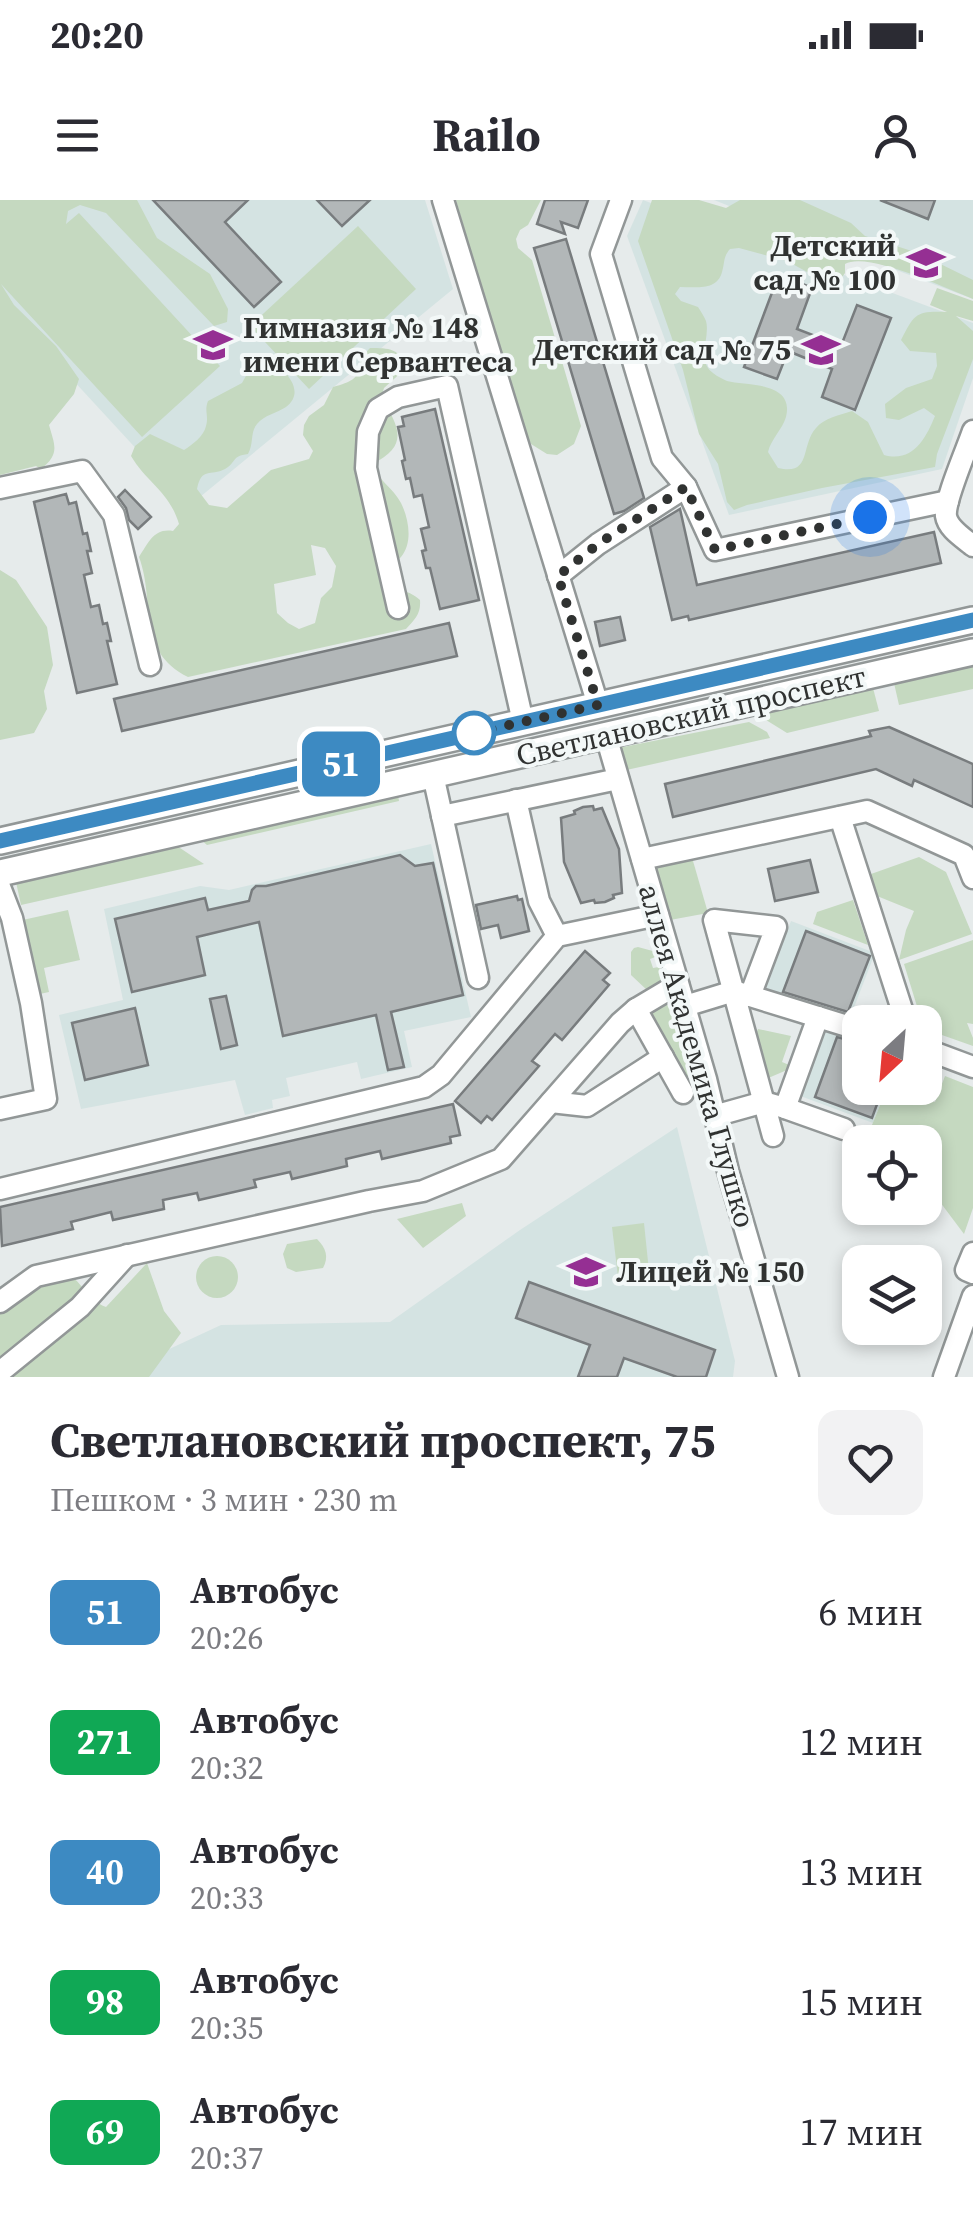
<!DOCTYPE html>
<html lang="ru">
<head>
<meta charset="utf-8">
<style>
  body { margin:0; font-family:"Source Serif 4",serif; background:#f2f2f3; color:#2b2b33; height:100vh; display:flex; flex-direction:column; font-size:38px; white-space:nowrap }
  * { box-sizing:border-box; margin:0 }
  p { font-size:32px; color:#7c7c81 }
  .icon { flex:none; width:55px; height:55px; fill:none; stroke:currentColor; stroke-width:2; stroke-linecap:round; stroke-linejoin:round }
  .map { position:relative; height:1177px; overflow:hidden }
  .drawer { display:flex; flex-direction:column; background:#fff; flex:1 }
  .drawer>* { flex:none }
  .badge { padding:0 20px; border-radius:15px; font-size:35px; line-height:65px }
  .needle { width:65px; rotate:206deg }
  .tools { position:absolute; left:842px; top:805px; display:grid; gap:20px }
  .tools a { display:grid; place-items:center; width:100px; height:100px; border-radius:20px; background:#fff; box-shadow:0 5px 15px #0003; font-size:50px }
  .you { position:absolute; width:50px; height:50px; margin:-25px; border:8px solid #fff; border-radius:50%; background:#1a73e8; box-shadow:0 0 0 15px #1a73e833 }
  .map>.badge { position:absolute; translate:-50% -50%; box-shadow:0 0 0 5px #fff }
  .round { display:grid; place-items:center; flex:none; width:105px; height:105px; border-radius:20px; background:#f2f2f3 }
  .head { display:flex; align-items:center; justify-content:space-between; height:170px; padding:0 50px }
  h1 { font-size:48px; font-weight:700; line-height:75px }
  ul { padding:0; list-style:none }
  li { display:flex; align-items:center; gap:30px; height:130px; padding:0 50px }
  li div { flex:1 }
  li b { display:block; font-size:38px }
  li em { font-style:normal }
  li .badge { min-width:110px; font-weight:700; text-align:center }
  .status { display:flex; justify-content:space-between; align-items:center; height:70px; padding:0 50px; background:#fff; direction:ltr }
  .status svg { height:28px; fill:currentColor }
  header { display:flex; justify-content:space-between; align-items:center; height:130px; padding:0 50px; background:#fff; font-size:45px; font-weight:700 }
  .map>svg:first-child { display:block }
  .built { fill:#d4e3e2 }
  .green { fill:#c5d9c0; fill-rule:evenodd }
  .building { fill:#b2b7b8; stroke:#787c7e; stroke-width:2.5 }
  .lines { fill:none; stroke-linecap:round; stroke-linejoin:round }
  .minor-casing { stroke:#929797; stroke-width:25 }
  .major-casing { stroke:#929797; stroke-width:30 }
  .minor { stroke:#fff; stroke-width:20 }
  .major { stroke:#fff; stroke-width:25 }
  .line-casing { stroke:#fff; stroke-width:22 }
  .line { stroke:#3d8ac2; stroke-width:15 }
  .walk { stroke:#303231; stroke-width:10; stroke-dasharray:0 18 }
  .stop-dot { fill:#fff; stroke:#3d8ac2; stroke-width:5 }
  .labels { text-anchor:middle; stroke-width:8; stroke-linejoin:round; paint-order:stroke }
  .poi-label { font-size:30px; font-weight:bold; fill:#303231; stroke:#f3f8f8; text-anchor:end }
  .street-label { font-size:30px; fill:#303231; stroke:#f3f8f8 }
</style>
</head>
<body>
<div class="status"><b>20:20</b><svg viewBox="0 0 49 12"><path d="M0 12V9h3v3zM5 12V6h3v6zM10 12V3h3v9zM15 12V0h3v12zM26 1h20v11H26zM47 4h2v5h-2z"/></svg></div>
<header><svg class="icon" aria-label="menu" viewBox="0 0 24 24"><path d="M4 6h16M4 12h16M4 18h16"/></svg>Railo<svg class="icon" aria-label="person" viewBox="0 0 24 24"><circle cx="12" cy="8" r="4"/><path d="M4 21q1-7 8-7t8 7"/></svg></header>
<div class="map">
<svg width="973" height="1177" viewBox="0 0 973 1177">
  <rect width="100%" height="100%" fill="#e6ebeb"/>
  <g class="built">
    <polygon points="0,0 425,0 453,89 189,306 0,101"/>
    <polygon points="643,0 973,123 973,178 942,269 729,315 627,36"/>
    <polygon points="714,0 973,0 973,99 785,28"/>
    <polygon points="431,644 471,817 404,831 412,867 361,879 357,862 286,878 290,896 272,900 273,908 245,915 235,880 81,909 59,815 123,800 104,709 200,686 229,690"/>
    <polygon points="791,721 875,753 848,823 764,791"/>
    <polygon points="822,821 860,835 860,888 886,888 873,923 795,894"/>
    <polygon points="677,927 735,1161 733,1177 109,1177 221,1125 390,1122 520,1030"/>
  </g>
  <g class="green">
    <path d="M0 0H137L157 38 210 74 228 109 227 122 214 126 106 13 80 5 68 11 66 24 79 13 220 166 142 237 1 84 14 105 56 146 79 179 74 194 49 225C55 246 60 254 41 269L36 266 0 275Z"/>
    <polygon points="456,0 541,0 528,25 520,30 516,39 518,48 532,60 581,226 574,244 557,255 547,254 531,244 519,218"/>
    <path d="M652 0H699L726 8 740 0H800L851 23 865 36 918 53 973 80V99C947 89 868 51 845 64V73L840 80 820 79 787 61 739 48 730 49C723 57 725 62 722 72 717 91 696 87 680 87L675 94 681 101 698 107C701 112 704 116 706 121 710 135 699 156 708 168 711 173 722 179 727 181 746 186 795 181 786 217 782 230 771 239 768 252L778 268C812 276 800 246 816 228 824 218 840 215 852 211L868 222 884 255C913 263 926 238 935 216L924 208 899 220 886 218 885 204 906 188 932 179 937 166 936 153 910 151 901 140C915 113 916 111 947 112L930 105 937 88 973 101V121L956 116 973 131V159L937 254 935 267 822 288 747 305 734 310 727 302 718 264 699 234 683 170 638 41Z"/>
    <polygon points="358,26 416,89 309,189 250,126"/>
    <path d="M370 148C388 148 402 148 405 169L384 188 381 198C400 227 409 246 372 264 378 280 393 288 401 303 409 319 413 343 401 357 396 363 386 366 380 370L379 378C390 391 408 388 420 400 421 414 415 419 406 429L188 477C135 450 156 403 139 357 149 342 154 328 173 331L179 324C169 291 147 283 131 256L135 246 150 234 184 250C192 245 204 236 206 226 209 216 204 211 208 201L242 183 256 158 265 155C280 166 309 189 286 207 277 213 264 215 257 224 250 232 254 244 248 254 231 256 237 262 225 269 210 277 202 266 197 289L209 305 227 308 271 270 309 259 313 251 303 235 304 225 309 216 324 205 333 187C372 177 349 169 370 148ZM311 345 325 348 336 366 332 387 321 398 315 423 299 429 288 423 277 413 274 384 316 375Z"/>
    <polygon points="0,370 16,380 47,427 53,465 44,491 47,509 34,533 0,540"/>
    <polygon points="973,465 973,489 899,505 894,483"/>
    <polygon points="873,488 879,511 787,533 758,515"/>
    <polygon points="749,522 767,532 770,538 622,571 618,548"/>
    <polygon points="398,595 399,601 207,645 201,640"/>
    <polygon points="177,646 204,664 21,705 16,682"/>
    <polygon points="691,654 708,713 670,720 653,663"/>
    <polygon points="919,657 946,672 972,734 899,760 906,730 914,711 877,696 871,674"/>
    <polygon points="853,700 868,745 813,724 817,712"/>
    <polygon points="68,710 80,760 44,768 49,792 35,795 18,721"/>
    <polygon points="973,740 973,824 967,823 973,838 973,846 925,829 927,822 925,815 920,816 904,764"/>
    <polygon points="638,747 660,753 661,755 650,759 653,768 664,766 666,780 648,791 631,775 631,752 634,748"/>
    <polygon points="673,802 693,874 681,880 651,811 665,803"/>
    <polygon points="758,829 791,836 782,862 794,867 766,879 755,836"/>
    <polygon points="945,876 973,887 973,1008 964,1034 925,982 925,942 890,942 872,925 887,888 895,888 935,902"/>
    <polygon points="462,1003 466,1016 423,1048 397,1019"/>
    <polygon points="644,1023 650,1081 619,1085 612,1027"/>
    <path d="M317 1039C326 1048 329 1057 323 1068L296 1072 287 1068 283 1054 287 1044Z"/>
    <circle cx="217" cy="1077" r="21"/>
    <path d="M147 1063 164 1111 181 1133 149 1177H0V1114L2 1109 59 1070C79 1074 86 1100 106 1107Z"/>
  </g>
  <g class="building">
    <polygon points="153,0 248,0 225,22 281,82 254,107"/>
    <polygon points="317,0 370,0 342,26"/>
    <polygon points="545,0 588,0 578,28 561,22 565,34 537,24"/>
    <polygon points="880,0 935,0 928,19"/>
    <polygon points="566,39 644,298 624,311 614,314 534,48"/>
    <polygon points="779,74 812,88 797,129 841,146 857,105 891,118 855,210 822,197 832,169 788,151 777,179 744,167"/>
    <polygon points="435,209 479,400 440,409 430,368 426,368 422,351 426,350 421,329 429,327 422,295 414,297 410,278 406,279 402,261 405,260 398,227 404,226 402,217"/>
    <polygon points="125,290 151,317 138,329 129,320 126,308 118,297"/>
    <polygon points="66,294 69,304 76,302 83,334 87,333 91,351 87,351 92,373 84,375 91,407 99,405 103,424 107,423 111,441 107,441 117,484 77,493 34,302"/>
    <polygon points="680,309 697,385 934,332 941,363 689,420 688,416 672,420 650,327"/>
    <polygon points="620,417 625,440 600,446 595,422"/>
    <polygon points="449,423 457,456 122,531 114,499"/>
    <polygon points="889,527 973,564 973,607 914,580 912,586 876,569 673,617 665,584 871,536 869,531"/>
    <polygon points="593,606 594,610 602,608 619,649 622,693 613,695 614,698 605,702 595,703 594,700 581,703 564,662 561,618 575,614 574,611 583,607"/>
    <polygon points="400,655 415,666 433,663 463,795 391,812 404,867 388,870 376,815 283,836 259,722 197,737 205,775 132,792 115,719 205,698 208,710 249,701 252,690 256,686 266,686"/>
    <polygon points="810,660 818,692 775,701 768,669"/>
    <polygon points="517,696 518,700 522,699 529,731 501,738 498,725 481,729 476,705"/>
    <polygon points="806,731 870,756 848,812 783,792"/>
    <polygon points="585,751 610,773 603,780 609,785 562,840 555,834 532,861 539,866 492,920 487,916 481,923 455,901"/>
    <polygon points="226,796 237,845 221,849 210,799"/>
    <polygon points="135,808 148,865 85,880 72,823"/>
    <polygon points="837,837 860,843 860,888 883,888 872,918 815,897"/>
    <polygon points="453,904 460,935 450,937 451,943 382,959 380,951 346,959 347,966 292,979 290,972 254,980 256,987 199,1000 197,993 163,1000 164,1009 113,1020 111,1012 71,1022 73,1029 2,1046 0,1007"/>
    <polygon points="529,1082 715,1150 706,1177 677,1177 624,1158 617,1177 578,1177 590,1145 516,1118"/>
  </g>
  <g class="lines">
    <g class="minor-casing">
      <g id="minor">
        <polyline points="443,0 598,505"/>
        <polyline points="621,0 601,54 662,258 686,287 715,350 948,301"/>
        <path d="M973 231C967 249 944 301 946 316 948 329 964 338 973 346"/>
        <polyline points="0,288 82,271 114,315 150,465"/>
        <polyline points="558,376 598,344 686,287"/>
        <polyline points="398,408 366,268 368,232 378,209 398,197 447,186 523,522"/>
        <polyline points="606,536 706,879 728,971 788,1177"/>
        <polyline points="433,575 478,778"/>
        <polyline points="516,600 539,701 557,736"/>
        <polyline points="442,616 618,579"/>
        <polyline points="840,617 906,822"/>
        <polyline points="642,659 867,611 964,655 973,678"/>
        <polyline points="0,687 12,718 31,803 46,899 0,909"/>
        <polyline points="750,796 776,727 714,720 773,936"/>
        <polyline points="685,806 734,791 860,830"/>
        <polyline points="636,809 683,893"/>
        <polyline points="925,849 973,867"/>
        <polyline points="551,902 587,906 663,857"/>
        <polyline points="785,908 844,929"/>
        <polyline points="714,916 764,902 785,908 818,817"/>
        <polyline points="0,989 424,887 441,875 557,736 658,715"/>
        <polyline points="973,1053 966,1070 973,1073"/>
        <polyline points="0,1102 36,1076 369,1001 423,991 501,959 620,823 636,809 678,784"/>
        <polyline points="0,1172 80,1107 127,1055"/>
        <polyline points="944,1177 973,1096"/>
      </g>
    </g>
    <g class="major-casing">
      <g id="major">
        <polyline points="0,641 973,420"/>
        <polyline points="0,673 973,452"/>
      </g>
    </g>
    <use href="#minor" class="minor"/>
    <use href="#major" class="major"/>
  </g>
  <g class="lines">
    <g class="line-casing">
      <polyline id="line" points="0,641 973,420"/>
    </g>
    <use href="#line" class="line"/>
    <polyline class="walk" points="474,533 598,505 558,376 598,344 686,287 715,350 870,317"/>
  </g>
  <defs>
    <g id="school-bare" transform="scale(3)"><path d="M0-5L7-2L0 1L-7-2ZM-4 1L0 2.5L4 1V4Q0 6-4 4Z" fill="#952f93" stroke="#f3f8f8" stroke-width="2.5" paint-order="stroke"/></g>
  </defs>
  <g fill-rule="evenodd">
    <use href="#school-bare" x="926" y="63"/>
    <use href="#school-bare" x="213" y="145"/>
    <use href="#school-bare" x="821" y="150"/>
    <use href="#school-bare" x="586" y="1072"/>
  </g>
  <circle class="stop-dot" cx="474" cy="533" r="20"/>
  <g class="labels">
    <g class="poi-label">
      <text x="896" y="56">Детский<tspan x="896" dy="34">сад № 100</tspan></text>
      <text x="243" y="138" text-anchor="start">Гимназия № 148<tspan x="243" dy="34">имени Сервантеса</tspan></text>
      <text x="791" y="160">Детский сад № 75</text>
      <text x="616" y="1082" text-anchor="start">Лицей № 150</text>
    </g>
    <g class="street-label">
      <text transform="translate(691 516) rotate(-13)" y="10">Светлановский проспект</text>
      <text transform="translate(697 856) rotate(74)" y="10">аллея Академика Глушко</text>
    </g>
  </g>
</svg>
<div class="tools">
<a><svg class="needle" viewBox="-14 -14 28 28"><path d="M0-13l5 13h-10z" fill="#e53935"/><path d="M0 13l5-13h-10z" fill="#7c7c81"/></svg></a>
<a><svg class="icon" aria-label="locate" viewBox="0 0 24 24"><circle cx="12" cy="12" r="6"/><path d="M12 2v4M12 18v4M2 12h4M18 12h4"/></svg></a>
<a><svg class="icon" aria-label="layers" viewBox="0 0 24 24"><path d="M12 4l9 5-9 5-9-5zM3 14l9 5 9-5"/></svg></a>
</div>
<div class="you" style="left:870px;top:317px"></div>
<b class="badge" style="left:341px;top:564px;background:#3d8ac2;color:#fff">51</b>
</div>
<section class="drawer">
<div class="head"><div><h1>Светлановский проспект, 75</h1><p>Пешком · 3 мин · 230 m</p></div><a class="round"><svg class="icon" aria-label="heart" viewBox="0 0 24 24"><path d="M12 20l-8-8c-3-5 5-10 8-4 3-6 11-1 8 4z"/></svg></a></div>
<ul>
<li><span class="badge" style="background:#3d8ac2;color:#fff">51</span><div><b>Автобус</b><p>20:26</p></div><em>6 мин</em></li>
<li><span class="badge" style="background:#10a855;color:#fff">271</span><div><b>Автобус</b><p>20:32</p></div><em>12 мин</em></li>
<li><span class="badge" style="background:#3d8ac2;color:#fff">40</span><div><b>Автобус</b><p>20:33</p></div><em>13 мин</em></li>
<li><span class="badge" style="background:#10a855;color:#fff">98</span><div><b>Автобус</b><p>20:35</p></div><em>15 мин</em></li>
<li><span class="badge" style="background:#10a855;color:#fff">69</span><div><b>Автобус</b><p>20:37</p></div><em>17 мин</em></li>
</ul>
</section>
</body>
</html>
